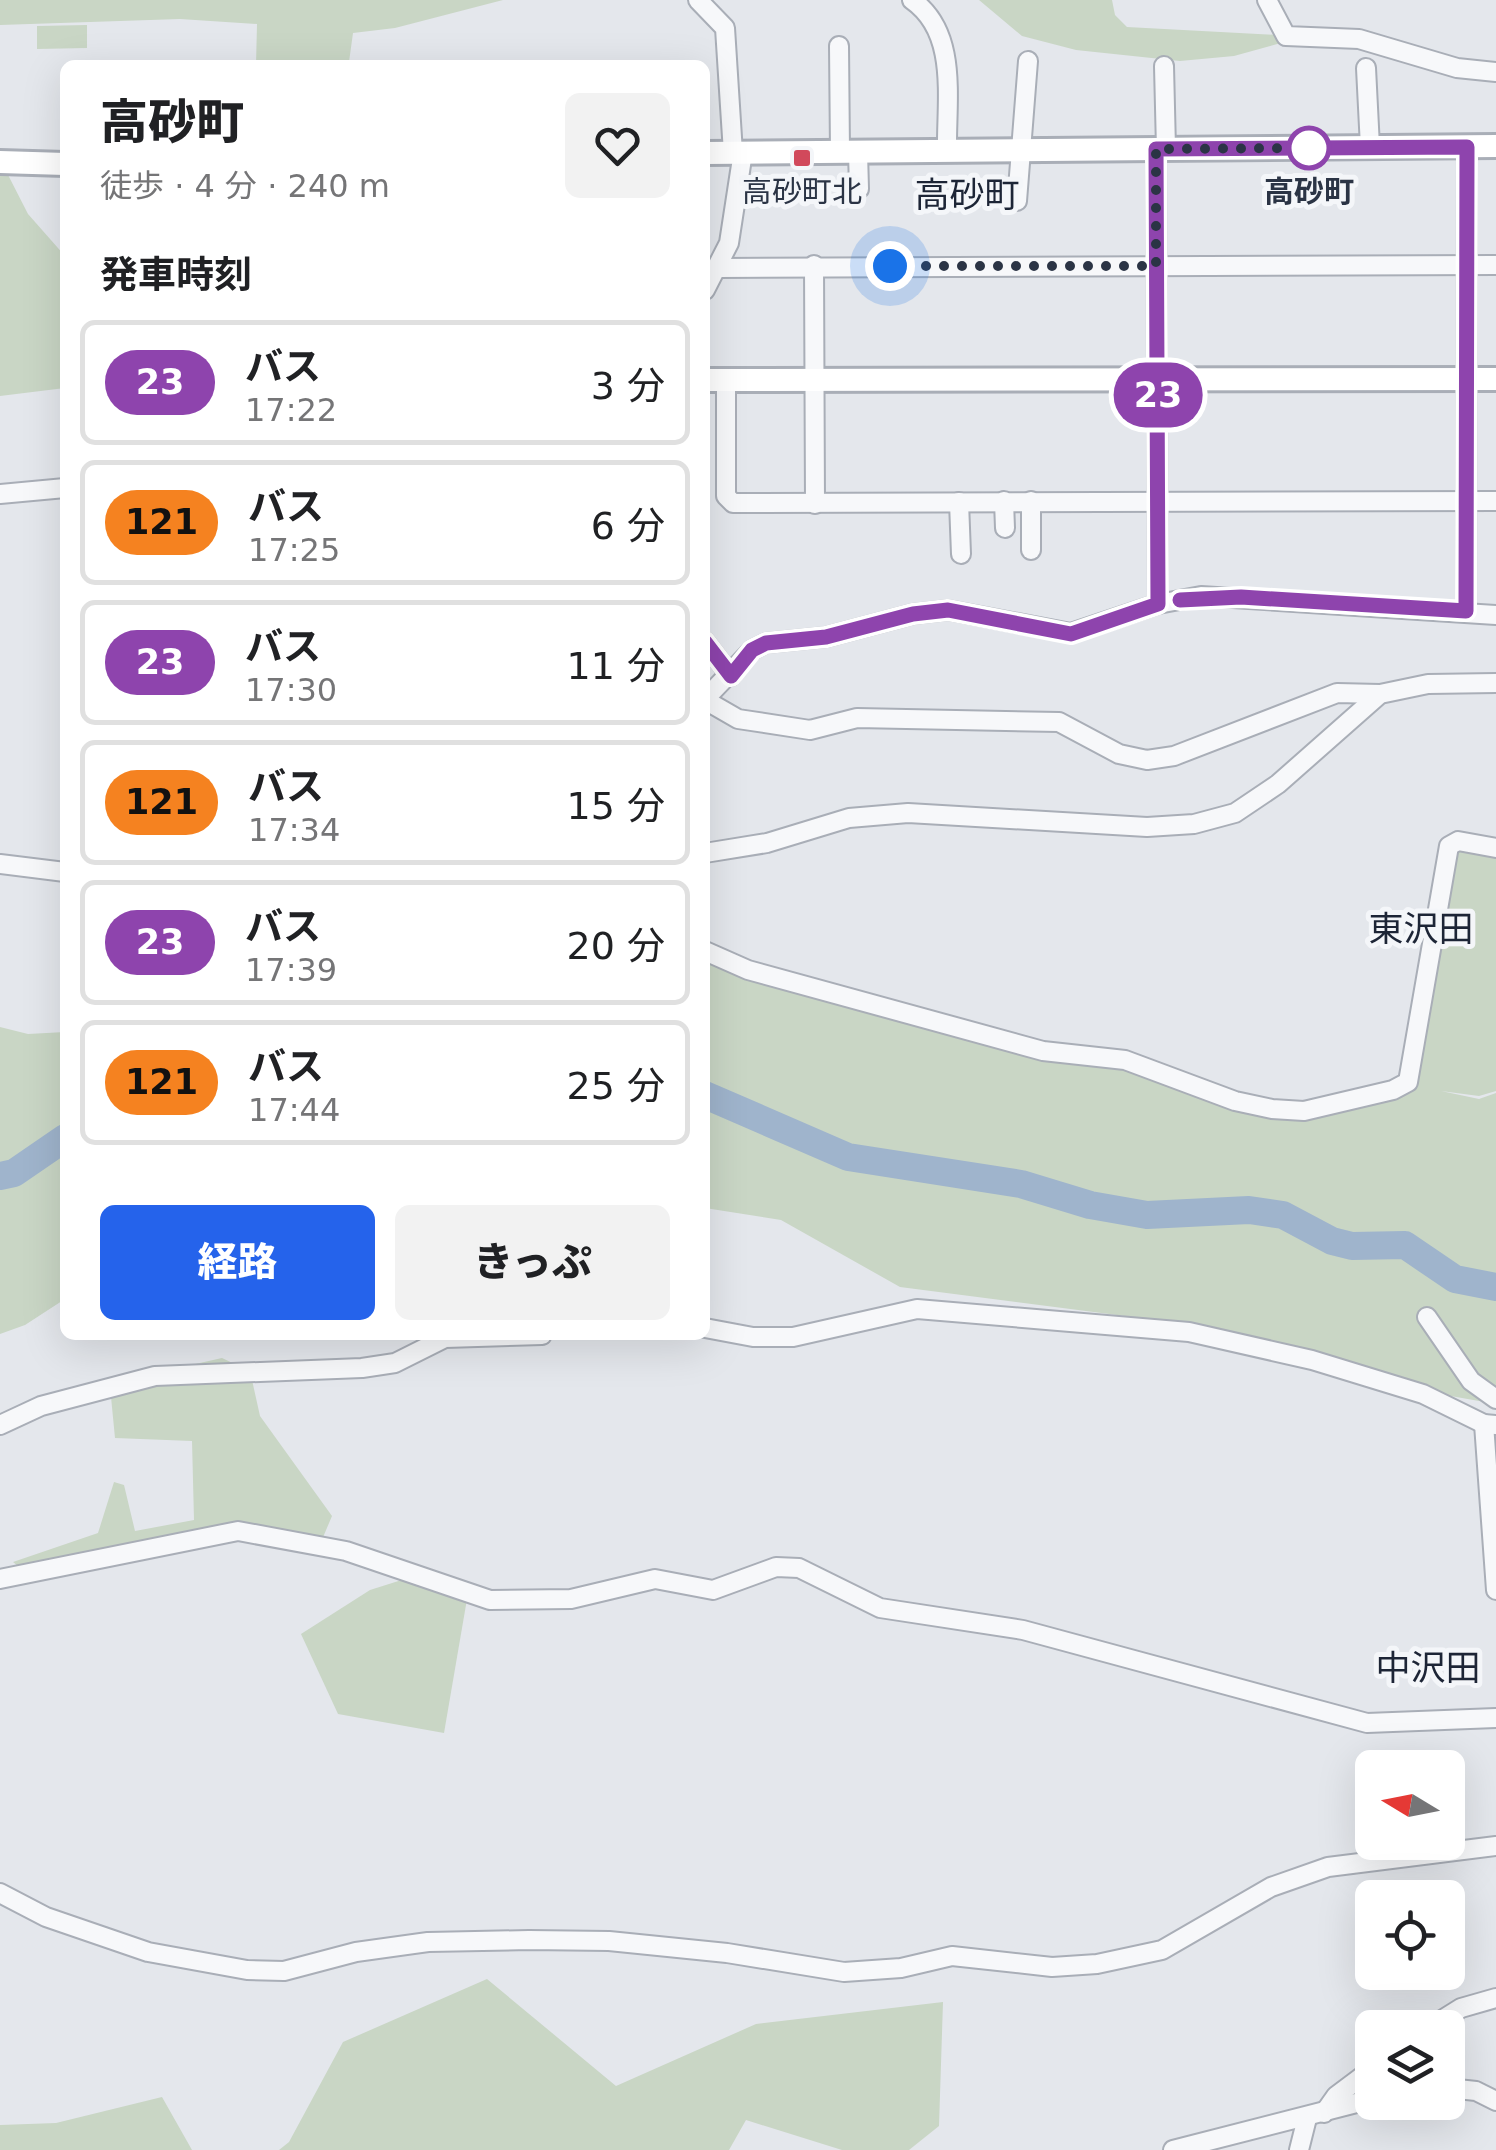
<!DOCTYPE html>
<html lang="ja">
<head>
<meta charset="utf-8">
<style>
  body { margin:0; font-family:"DejaVu Sans","Noto Sans JP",sans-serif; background:#f2f2f2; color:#202124; height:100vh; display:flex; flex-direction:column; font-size:38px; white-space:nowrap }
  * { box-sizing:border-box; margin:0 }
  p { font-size:32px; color:#757577 }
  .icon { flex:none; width:55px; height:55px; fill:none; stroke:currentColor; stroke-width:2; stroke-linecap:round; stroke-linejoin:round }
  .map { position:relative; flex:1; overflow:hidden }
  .drawer { position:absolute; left:60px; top:60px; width:650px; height:1280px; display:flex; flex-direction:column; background:#fff; border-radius:15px; box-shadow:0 10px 40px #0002 }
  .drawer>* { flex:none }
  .badge { padding:0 20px; border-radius:32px; font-size:35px; line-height:65px }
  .needle { width:65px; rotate:280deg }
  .buttons { position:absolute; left:1355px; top:1750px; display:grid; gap:20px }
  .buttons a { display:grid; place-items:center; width:110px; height:110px; border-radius:15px; background:#fff; box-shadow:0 10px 40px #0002; font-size:50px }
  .you { position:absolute; width:50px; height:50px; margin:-25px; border:8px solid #fff; border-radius:50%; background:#1a73e8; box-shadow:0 0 0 15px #1a73e833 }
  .map>.badge { position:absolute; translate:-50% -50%; box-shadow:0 0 0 5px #fff }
  h2 { padding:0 40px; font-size:38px; line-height:90px }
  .round { display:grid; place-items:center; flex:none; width:105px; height:105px; border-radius:15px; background:#f2f2f2 }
  .headline { display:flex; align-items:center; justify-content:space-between; height:170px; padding:0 40px }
  h1 { font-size:48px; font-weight:800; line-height:75px }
  .primary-button { display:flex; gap:20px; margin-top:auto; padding:20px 40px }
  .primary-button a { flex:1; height:115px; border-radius:15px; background:#2563eb; color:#fff; font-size:40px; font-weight:800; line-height:115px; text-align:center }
  .primary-button a+a { background:#f2f2f2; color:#202124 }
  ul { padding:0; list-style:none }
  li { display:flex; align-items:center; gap:30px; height:125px; margin:0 20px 15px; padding:0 20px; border:5px solid #e0e0e0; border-radius:15px }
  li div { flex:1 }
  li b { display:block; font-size:38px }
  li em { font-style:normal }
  li .badge { min-width:110px; font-weight:700; text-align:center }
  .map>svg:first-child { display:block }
  .green { fill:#c9d6c5 }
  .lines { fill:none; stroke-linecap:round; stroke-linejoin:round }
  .river { stroke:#9fb4cc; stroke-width:28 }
  .street-casing { stroke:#a9aeb7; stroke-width:22 }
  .secondary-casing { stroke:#a9aeb7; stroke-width:28 }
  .street { stroke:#f7f8fa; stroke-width:18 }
  .secondary { stroke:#fff; stroke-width:22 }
  .line-casing { stroke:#fff; stroke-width:22 }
  .line { stroke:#8e44ad; stroke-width:15 }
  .walk { stroke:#2b3445; stroke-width:10; stroke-dasharray:0 18 }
  .stop-dot { fill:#fff; stroke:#8e44ad; stroke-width:5 }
  .poi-dot { fill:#d1495b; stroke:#f4f6f9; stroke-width:4 }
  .labels { text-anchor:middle; stroke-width:10; stroke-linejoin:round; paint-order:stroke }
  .poi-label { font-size:30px; fill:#2b3445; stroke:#f4f6f9 }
  .stop-label { font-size:30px; font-weight:bold; fill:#2b3445; stroke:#f4f6f9 }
  .quarter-label { font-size:35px; fill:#1d2536; stroke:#f4f6f9 }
</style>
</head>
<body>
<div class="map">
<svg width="1496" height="2150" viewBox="0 0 1496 2150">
  <rect width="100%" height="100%" fill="#e4e7ec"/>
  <g class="green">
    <polygon points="0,0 503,0 395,28 353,33 349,62 256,65 257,24 180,19 0,25"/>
    <polygon points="979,0 1112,0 1115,15 1127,27 1278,35 1281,43 1234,56 1180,61 1076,50 1022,36"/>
    <polygon points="87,25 87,48 37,49 37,26"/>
    <polygon points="0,169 5,169 28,214 65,256 65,388 0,396"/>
    <polygon points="1449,846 1496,846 1496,1091 1479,1096 1441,1091 1479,1099 1496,1093 1496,1404 1445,1395 1179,1323 900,1287 781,1220 705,1208 705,951 1033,1048 1125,1060 1263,1116 1301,1118 1413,1085"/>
    <polygon points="0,1027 28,1034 65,1032 65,1299 25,1325 0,1334"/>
    <polygon points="222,1358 250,1371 260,1416 332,1516 321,1542 238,1531 28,1574 13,1562 98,1533 114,1482 124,1485 135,1531 194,1520 192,1441 115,1438 111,1397 137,1377"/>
    <polygon points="408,1578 467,1599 444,1733 338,1714 301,1634 370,1590"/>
    <polygon points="487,1979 616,2086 756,2024 943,2002 939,2126 909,2150 842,2150 746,2120 729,2150 279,2150 289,2142 343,2042"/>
    <polygon points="162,2097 192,2150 0,2150 0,2125 56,2123"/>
  </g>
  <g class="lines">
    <g class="river">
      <polyline points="705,1095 848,1157 1021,1184 1090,1205 1147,1215 1249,1210 1283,1215 1332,1241 1352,1246 1405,1245 1455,1279 1496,1287"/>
      <polyline points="0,1176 14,1173 65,1138"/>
    </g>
    <g class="street-casing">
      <g id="street">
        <polyline points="698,0 725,28 733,153"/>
        <path d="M912 0C959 33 946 100 947 152"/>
        <polyline points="1267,0 1286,36 1359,39 1457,68 1496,72"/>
        <polyline points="839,46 840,152"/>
        <polyline points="1164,66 1166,149"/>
        <polyline points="1366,68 1370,147"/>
        <polyline points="1156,149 1158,604"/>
        <polyline points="858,152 859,189"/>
        <polyline points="1017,201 1028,61"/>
        <polyline points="814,265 815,504"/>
        <polyline points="718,268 1496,265"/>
        <polyline points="705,290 729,243 743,152"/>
        <polyline points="726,379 726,496 733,503 1496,501"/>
        <polyline points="0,494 65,488"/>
        <polyline points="1004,501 1005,528"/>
        <polyline points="1031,501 1031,550"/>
        <polyline points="959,502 961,554"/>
        <polyline points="1466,611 1467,147"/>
        <polyline points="705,642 731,676"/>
        <polyline points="705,699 752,650 766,643 826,637 913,614 948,610 1071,633 1158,604 1201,596 1496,615"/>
        <polyline points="705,700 738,719 810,730 857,718 1059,722 1119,754 1147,760 1174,756 1337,693 1380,694"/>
        <polyline points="705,853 767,843 849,818 908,813 1147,827 1194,824 1235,813 1278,784 1380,694 1428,684 1496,683"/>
        <polyline points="0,864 65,872"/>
        <polyline points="705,951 748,970 1043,1051 1125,1060 1235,1101 1272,1109 1304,1111 1393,1090 1408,1082 1449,846 1458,841 1496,848"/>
        <polyline points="1427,1317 1471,1381 1496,1399"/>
        <polyline points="705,1328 753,1337 793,1337 917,1309 1189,1332 1312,1360 1423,1394 1484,1424 1496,1425"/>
        <polyline points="1484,1424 1496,1590"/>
        <polyline points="0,1425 41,1406 155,1376 362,1368 395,1363 445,1338 542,1335"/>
        <polyline points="0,1579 238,1531 346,1551 490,1600 571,1599 655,1579 713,1590 776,1567 799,1568 880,1608 1023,1630 1367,1723 1496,1718"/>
        <polyline points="0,1893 46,1917 148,1952 247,1970 284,1971 356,1952 428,1942 529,1940 609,1941 727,1953 844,1972 901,1968 952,1956 1052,1967 1097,1964 1162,1950 1271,1887 1328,1867 1496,1846"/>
        <polyline points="1429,2028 1461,2008 1496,1998"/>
        <polyline points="1448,2088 1476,2091 1496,2101"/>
        <polyline points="1324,2113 1336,2096 1372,2069"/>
        <polyline points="1173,2150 1372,2099"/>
        <polyline points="1299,2150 1307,2118"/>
      </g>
    </g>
    <g class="secondary-casing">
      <g id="secondary">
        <polyline points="705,153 1496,146"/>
        <polyline points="0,162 65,164"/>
        <polyline points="705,380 1496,379"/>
      </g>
    </g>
    <use href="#street" class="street"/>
    <use href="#secondary" class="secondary"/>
  </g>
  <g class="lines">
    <g class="line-casing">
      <polyline id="line" points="705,642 731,676 752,650 766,643 826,637 913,614 948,610 1071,634 1158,604 1156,149 1467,147 1466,611 1241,597 1180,600"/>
    </g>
    <use href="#line" class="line"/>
    <polyline class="walk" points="890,266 1156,266 1156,149 1309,148"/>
  </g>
  <circle class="stop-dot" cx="1309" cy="148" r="20"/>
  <rect class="poi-dot" x="792" y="148" width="20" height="20" rx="5"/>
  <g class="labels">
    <g class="poi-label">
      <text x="802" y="202">高砂町北</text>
    </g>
    <g class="stop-label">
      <text x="1309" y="202">高砂町</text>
    </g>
    <g class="quarter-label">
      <text x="967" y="207">高砂町</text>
      <text x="1421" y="941">東沢田</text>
      <text x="1428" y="1680">中沢田</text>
    </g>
  </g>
</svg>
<div class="buttons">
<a><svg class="needle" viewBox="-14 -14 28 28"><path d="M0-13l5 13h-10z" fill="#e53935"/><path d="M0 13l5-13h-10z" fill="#757577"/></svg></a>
<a><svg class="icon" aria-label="locate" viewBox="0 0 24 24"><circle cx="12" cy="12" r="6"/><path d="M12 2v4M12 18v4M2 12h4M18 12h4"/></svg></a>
<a><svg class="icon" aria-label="layers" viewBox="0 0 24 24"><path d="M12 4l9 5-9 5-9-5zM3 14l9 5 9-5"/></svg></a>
</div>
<div class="you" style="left:890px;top:266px"></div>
<b class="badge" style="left:1158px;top:395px;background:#8e44ad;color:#fff">23</b>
<section class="drawer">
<div class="headline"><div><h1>高砂町</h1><p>徒歩 · 4 分 · 240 m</p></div><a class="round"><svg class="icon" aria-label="heart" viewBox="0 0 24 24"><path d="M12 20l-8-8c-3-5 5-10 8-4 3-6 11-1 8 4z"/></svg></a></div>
<h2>発車時刻</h2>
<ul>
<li><span class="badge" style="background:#8e44ad;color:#fff">23</span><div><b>バス</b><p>17:22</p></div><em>3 分</em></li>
<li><span class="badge" style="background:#f58220;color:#111">121</span><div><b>バス</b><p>17:25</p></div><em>6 分</em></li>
<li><span class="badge" style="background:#8e44ad;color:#fff">23</span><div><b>バス</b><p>17:30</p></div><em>11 分</em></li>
<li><span class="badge" style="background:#f58220;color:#111">121</span><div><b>バス</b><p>17:34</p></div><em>15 分</em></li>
<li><span class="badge" style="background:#8e44ad;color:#fff">23</span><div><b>バス</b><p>17:39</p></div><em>20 分</em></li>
<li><span class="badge" style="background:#f58220;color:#111">121</span><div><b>バス</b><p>17:44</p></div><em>25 分</em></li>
</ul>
<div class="primary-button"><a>経路</a><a>きっぷ</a></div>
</section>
</div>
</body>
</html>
